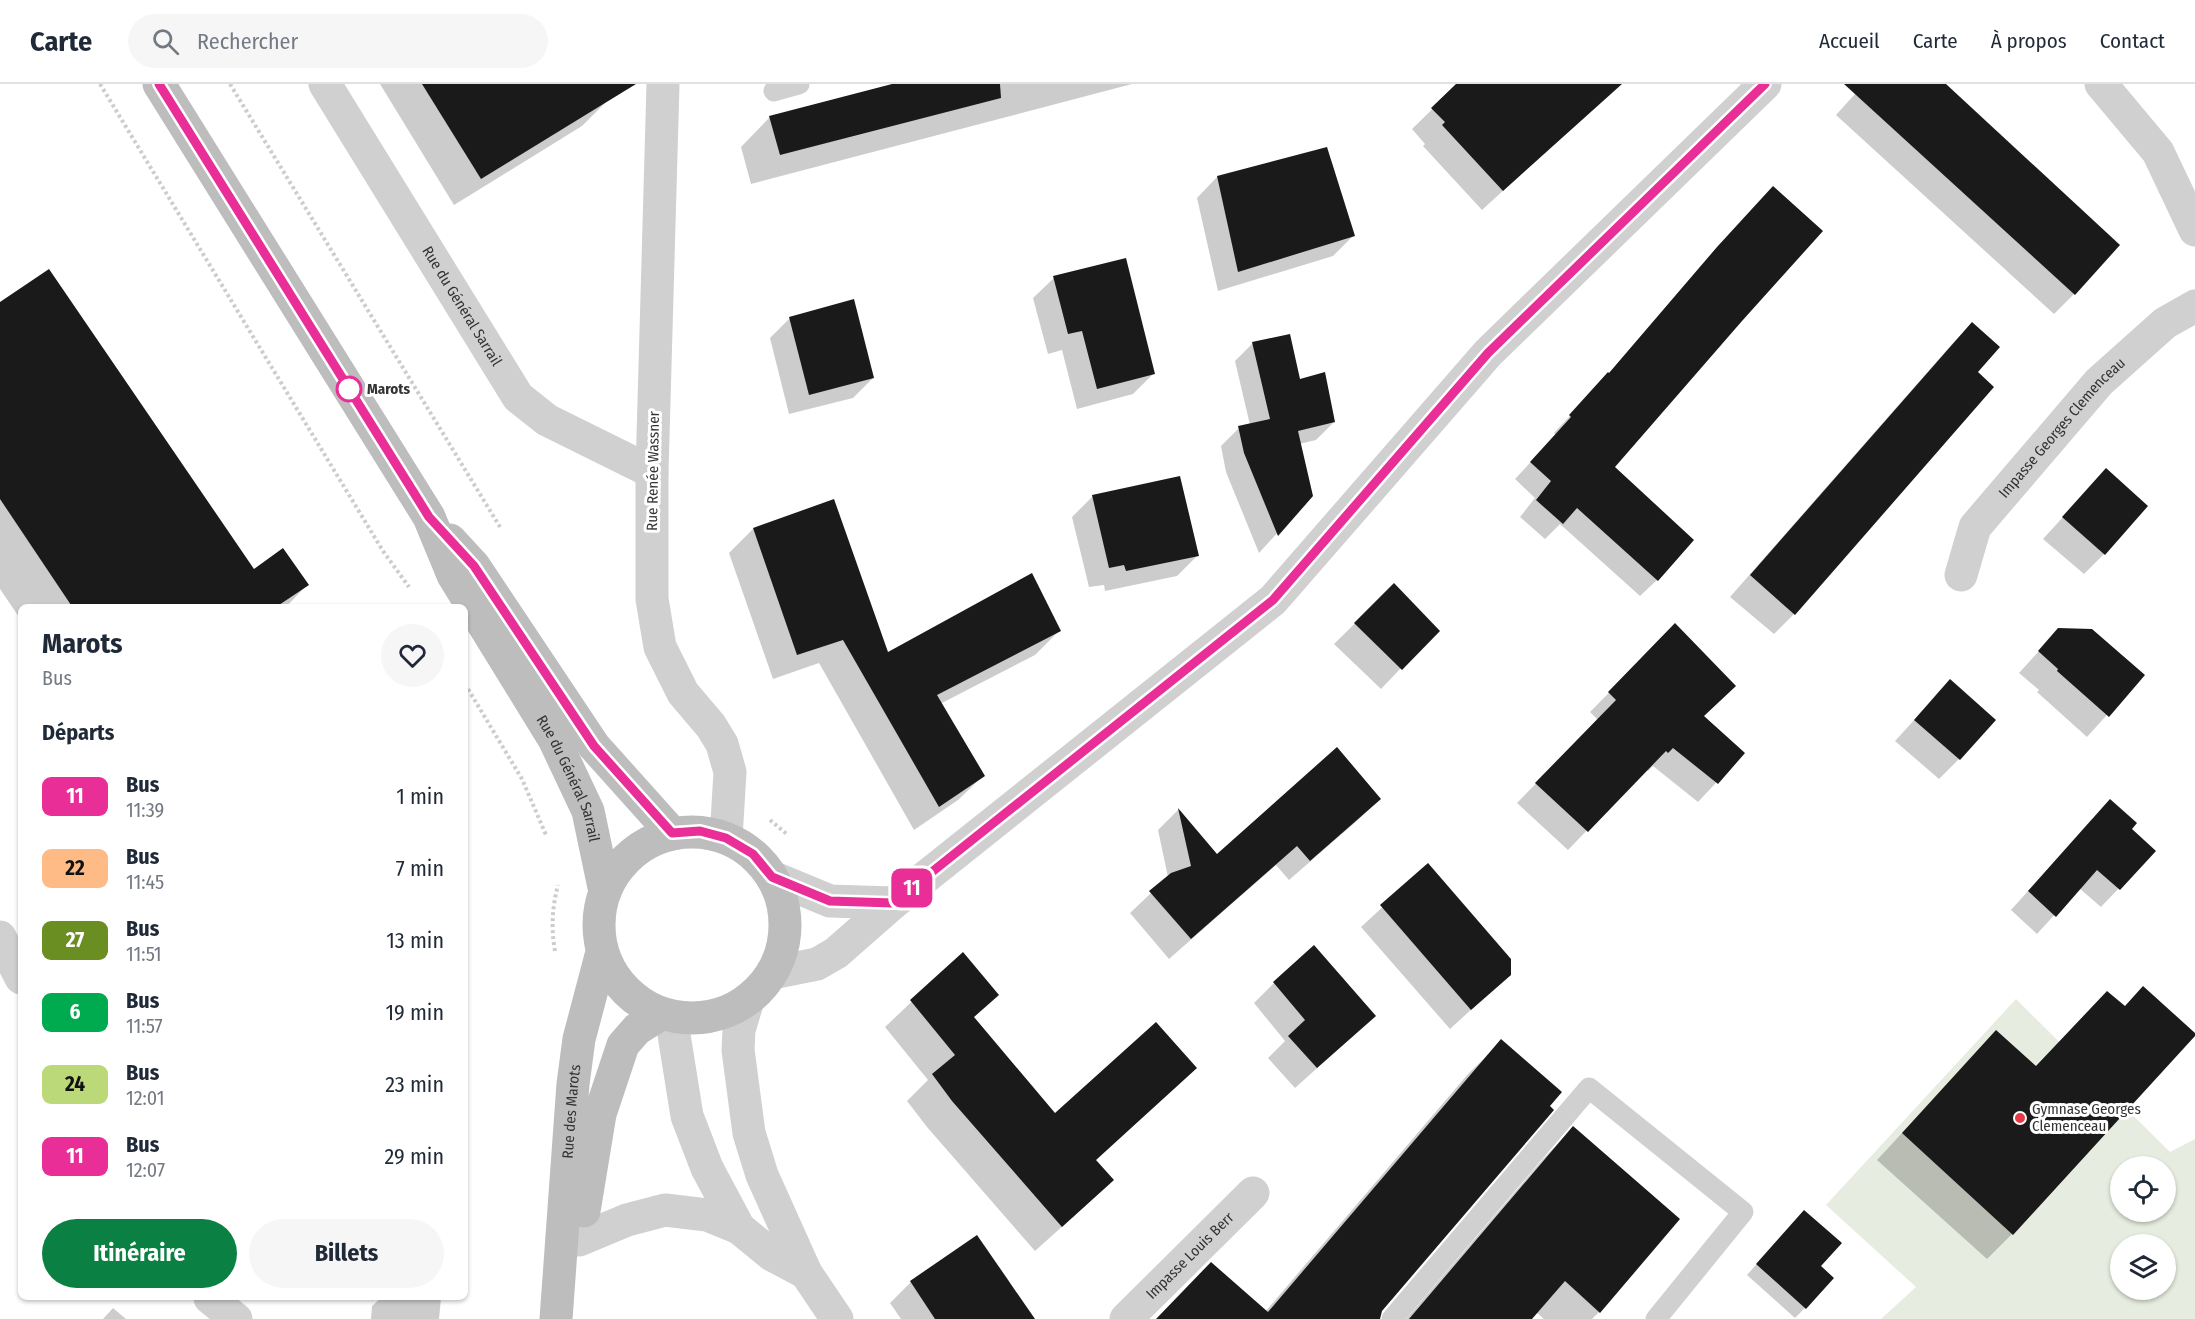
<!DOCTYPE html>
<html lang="fr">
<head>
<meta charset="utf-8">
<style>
  body { margin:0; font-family:"Fira Sans Condensed",sans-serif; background:#f6f6f7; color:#1f2937; height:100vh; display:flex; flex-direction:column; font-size:22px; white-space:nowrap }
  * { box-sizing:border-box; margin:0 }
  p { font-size:20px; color:#747a83 }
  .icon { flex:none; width:33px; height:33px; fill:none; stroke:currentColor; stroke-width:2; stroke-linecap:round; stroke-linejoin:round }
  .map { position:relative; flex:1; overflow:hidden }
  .panel { position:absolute; left:18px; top:520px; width:450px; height:696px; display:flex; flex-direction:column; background:#fff; border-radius:9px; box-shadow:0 2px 4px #0004 }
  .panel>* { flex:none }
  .badge { padding:0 12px; border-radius:9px; font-size:21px; line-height:39px }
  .buttons { position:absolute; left:2110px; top:1072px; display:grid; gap:12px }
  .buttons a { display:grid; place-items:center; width:66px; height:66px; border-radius:50%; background:#fff; box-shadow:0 2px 4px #0004; font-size:30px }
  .map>.badge { position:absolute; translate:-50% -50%; box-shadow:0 0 0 3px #fff }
  h2 { padding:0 24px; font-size:22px; line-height:54px }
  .round { display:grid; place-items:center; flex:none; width:63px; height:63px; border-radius:32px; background:#f6f6f7 }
  .headline { display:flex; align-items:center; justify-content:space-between; height:102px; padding:0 24px }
  h1 { font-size:28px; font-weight:700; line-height:45px }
  .primary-button { display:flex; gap:12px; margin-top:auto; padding:12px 24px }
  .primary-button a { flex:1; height:69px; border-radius:36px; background:#0b8043; color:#fff; font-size:24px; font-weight:700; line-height:69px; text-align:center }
  .primary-button a+a { background:#f6f6f7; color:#1f2937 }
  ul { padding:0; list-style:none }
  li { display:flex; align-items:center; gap:18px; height:72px; padding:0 24px }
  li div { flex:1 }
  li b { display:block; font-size:22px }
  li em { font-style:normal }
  li .badge { min-width:66px; font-weight:700; text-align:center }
  header { display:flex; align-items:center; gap:36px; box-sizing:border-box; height:84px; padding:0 30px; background:#fff; border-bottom:2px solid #e0e1e3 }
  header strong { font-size:28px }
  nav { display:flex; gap:33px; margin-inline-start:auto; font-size:21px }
  .search { width:420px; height:54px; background:#f6f6f7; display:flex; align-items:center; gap:15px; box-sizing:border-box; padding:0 21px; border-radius:33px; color:#747a83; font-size:22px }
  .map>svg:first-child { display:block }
  .green { fill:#e6ecdf; fill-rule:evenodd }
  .shadow { fill:#0003 }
  .building { fill:#1a1a1a }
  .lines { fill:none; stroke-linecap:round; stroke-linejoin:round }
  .path { stroke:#cdcdcd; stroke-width:4; stroke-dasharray:3 3; stroke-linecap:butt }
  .service { stroke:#d0d0d0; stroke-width:21 }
  .minor { stroke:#d0d0d0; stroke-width:33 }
  .tertiary { stroke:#d0d0d0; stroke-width:33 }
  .secondary { stroke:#bdbdbd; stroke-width:33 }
  .line-casing { stroke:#fff; stroke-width:14 }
  .line { stroke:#e92e97; stroke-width:9 }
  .stop-dot { fill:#fff; stroke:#e92e97; stroke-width:3 }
  .poi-dot { fill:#e63946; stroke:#fff; stroke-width:2 }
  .labels { text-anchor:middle; stroke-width:6; stroke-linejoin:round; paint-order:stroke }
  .street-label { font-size:15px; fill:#333; stroke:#fff }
  .stop-label { font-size:15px; font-weight:bold; fill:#333; stroke:#fff; text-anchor:start }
  .poi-label { font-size:15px; fill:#333; stroke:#fff; text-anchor:start }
</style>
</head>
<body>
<header>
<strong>Carte</strong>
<div class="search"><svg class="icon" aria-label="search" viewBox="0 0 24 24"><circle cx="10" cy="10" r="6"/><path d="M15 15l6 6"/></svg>Rechercher</div>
<nav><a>Accueil</a><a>Carte</a><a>À propos</a><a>Contact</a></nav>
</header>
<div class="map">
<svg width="2195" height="1235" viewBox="0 0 2195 1235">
  <rect width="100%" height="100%" fill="#fff"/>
  <path class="green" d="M2016 915 2170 1068 2195 1055V1235H1881L1916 1203 1826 1121ZM2121 1083H2166V1128H2121ZM2121 1161H2166V1206H2121Z"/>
  <g class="shadow">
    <polygon points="380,0 598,0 608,16 582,42 454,121"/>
    <polygon points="898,0 1132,0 751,100 741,63 770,33"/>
    <polygon points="1458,0 1618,0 1619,1 1482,126 1423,62 1425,60 1412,45"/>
    <polygon points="1864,0 1943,0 2074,210 2054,230 1836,31"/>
    <polygon points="1217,93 1353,152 1333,172 1218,207 1197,114"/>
    <polygon points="1757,120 1740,236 1613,383 1657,496 1640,512 1560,440 1545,455 1520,433 1535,414 1515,395 1556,351 1554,349 1608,291 1701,182"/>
    <polygon points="1054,194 1154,289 1133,310 1077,325 1062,266 1048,270 1033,214"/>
    <polygon points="0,219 254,487 307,501 285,524 21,524 21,536 0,505"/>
    <polygon points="789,235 873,294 853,314 789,330 770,254"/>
    <polygon points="1972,240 1976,288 1794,530 1774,550 1730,513 1952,260"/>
    <polygon points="1253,259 1299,296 1334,338 1316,356 1299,360 1311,412 1259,469 1226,388 1221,362 1239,344 1250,341 1235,277"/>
    <polygon points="2106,386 2104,470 2084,490 2043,455"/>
    <polygon points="1093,412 1197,472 1177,492 1105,507 1104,501 1089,503 1072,433"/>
    <polygon points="753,445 887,570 1060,546 1035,571 940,620 983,692 958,716 914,746 819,579 773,595 729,469"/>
    <polygon points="1394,501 1401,584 1381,605 1334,560"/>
    <polygon points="1675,542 1703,632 1743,670 1698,718 1653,682 1648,687 1646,685 1568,766 1517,719 1598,636 1590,628"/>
    <polygon points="2059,545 2143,591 2087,653 2037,608 2039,606 2019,589"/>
    <polygon points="1950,597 1959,675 1939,695 1895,657"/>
    <polygon points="1379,715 1358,736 1289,796 1276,781 1169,875 1130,829 1168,793 1158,746 1178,726 1217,772"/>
    <polygon points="2092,735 2130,745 2154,767 2101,823 2079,804 2037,850 2011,826"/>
    <polygon points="1428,781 1510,890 1450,945 1361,843"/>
    <polygon points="962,870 997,911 973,934 1055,1031 1195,984 1095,1077 1086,1121 1035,1167 927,1043 907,1017 928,996 885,943"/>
    <polygon points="1274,899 1353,952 1295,1004 1268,974 1285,957 1254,919"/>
    <polygon points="1996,948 2012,1150 1987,1175 1877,1076"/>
    <polygon points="1502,957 1378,1235 1185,1235 1265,1228 1468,990"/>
    <polygon points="1573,1044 1678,1135 1599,1228 1592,1235 1544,1235 1536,1228 1530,1235 1406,1235 1544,1074"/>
    <polygon points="1794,1138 1819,1182 1805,1224 1795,1234 1747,1191"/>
    <polygon points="977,1153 1033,1235 901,1235 890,1219 911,1198"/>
    <polygon points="381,1214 441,1214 439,1235 371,1235 372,1222"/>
    <polygon points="113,1224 126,1235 103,1235"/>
  </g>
  <g class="building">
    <polygon points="422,0 636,0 481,95"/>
    <polygon points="892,0 1000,0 1001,14 780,71 769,32"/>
    <polygon points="1456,0 1622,0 1503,107 1442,41 1445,38 1431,24"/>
    <polygon points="1844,0 1946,0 2120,161 2075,211"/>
    <polygon points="1327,63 1355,152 1238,188 1217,92"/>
    <polygon points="1773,102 1823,147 1742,237 1615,383 1694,456 1658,497 1577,424 1563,440 1536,416 1551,397 1530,378 1571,333 1569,331 1608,288 1609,289 1717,163"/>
    <polygon points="1126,174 1155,290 1097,305 1082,247 1068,250 1053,192"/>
    <polygon points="49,185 254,485 283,464 309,501 279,521 280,524 73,524 0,415 0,218"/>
    <polygon points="854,215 874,294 809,311 789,233"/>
    <polygon points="1972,238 2000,263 1978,288 1994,303 1795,531 1750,491"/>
    <polygon points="1290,250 1300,295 1325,288 1335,338 1298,347 1313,412 1278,452 1244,369 1238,342 1270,335 1252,258"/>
    <polygon points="2106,384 2148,422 2105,471 2062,433"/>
    <polygon points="1180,392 1199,472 1126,487 1124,481 1109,484 1092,411"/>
    <polygon points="834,415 888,568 1032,489 1061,547 937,611 985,692 939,723 843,556 797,571 753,444"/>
    <polygon points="1394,499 1440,547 1402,586 1354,539"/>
    <polygon points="1675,539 1736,602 1704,632 1745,669 1718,700 1673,664 1668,669 1666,667 1588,748 1535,699 1616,616 1608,608"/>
    <polygon points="2058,544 2092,545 2145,591 2109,633 2057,587 2058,585 2038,567"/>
    <polygon points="1950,595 1996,636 1960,676 1914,636"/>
    <polygon points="1337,663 1381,715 1310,777 1297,762 1191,855 1149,807 1171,789 1191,782 1178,724 1217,770"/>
    <polygon points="2110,715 2137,739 2132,745 2156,767 2120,806 2097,786 2056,833 2028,807"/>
    <polygon points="1428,779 1511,875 1511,891 1471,926 1380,821"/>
    <polygon points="1314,861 1376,932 1317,984 1288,952 1305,936 1273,898"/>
    <polygon points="963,868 999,911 974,933 1055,1029 1156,938 1197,984 1096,1076 1114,1096 1062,1143 952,1017 932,990 955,971 910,916"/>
    <polygon points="2143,902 2195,949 2195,952 2013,1151 1902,1049 1996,946 2036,982 2107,907 2125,922"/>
    <polygon points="1501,955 1562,1008 1550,1022 1554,1026 1382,1227 1380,1235 1156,1235 1211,1178 1268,1228"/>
    <polygon points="1573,1042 1680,1135 1600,1229 1565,1197 1532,1235 1409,1235"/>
    <polygon points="1804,1126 1842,1159 1821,1182 1834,1194 1806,1225 1756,1180"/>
    <polygon points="977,1151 1035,1235 935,1235 910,1197"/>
  </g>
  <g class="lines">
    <g class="path">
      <polyline points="100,0 383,467 409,503"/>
      <polyline points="230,0 500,443"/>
      <polyline points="465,600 522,695 546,751"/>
      <polyline points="770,736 788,751"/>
      <path d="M555 867C551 844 552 824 558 801"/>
    </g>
    <g class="service">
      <polyline points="774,7 799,0"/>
      <polyline points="1392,1235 1589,1004 1743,1128 1656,1235"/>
    </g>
    <g class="minor">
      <path id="s1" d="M325 0 518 313 547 336 652 388"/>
      <polyline points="663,0 652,388 652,515 660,563 683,609 711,642 722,660 730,688 726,754"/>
      <polyline points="2101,0 2158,68 2195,146"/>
      <path id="s2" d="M1961 491 1975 443 2099 298 2165 239 2195 222"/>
      <polyline points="0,853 21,894"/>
      <polyline points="210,1214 236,1235"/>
      <path id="s3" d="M1126 1235 1253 1109"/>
    </g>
    <g class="tertiary">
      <polyline points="772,793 830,817 893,819"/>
      <polyline points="772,889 817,880 836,869 893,819 1273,516 1488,269 1765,0"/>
      <polyline points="748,916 739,946 738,966 749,1049 762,1091 806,1189 837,1235"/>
      <polyline points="671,932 687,1032 707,1084 739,1144 772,1171 806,1189"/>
      <polyline points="579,1156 627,1136 665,1126 707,1131 739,1144"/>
    </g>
    <g class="secondary">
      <path id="s4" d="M159 0 429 433 453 491 554 655 588 727 605 808"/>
      <polyline points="450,456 474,482 594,662 672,749"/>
      <circle cx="692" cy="841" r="93"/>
      <polyline points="584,1127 600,1030 623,961 637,945 661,930"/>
      <path id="s5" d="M556 1235 573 1000 579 955 602 868"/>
    </g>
  </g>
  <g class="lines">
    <g class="line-casing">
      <polyline id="line" points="159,0 429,433 474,482 594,662 672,749 700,747 726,754 753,770 772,793 830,817 893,819 1273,516 1488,269 1765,0"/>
    </g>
    <use href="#line" class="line"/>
  </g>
  <circle class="stop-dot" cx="349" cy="305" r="12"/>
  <circle class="poi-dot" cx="2020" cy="1034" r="6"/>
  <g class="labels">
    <g class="street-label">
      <text dy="5" stroke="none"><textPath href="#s1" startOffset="261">Rue du Général Sarrail</textPath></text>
      <text dy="5" stroke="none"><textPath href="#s2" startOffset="182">Impasse Georges Clemenceau</textPath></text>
      <text transform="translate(653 387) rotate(-89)" y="5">Rue Renée Wassner</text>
      <text dy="5" stroke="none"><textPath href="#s4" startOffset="808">Rue du Général Sarrail</textPath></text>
      <text dy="5" stroke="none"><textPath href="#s5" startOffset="208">Rue des Marots</textPath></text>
      <text dy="5" stroke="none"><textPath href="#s3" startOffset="90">Impasse Louis Berr</textPath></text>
    </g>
    <g class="stop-label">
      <text x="367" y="310">Marots</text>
    </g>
    <g class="poi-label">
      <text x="2032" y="1030">Gymnase Georges<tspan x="2032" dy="17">Clemenceau</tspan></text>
    </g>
  </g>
</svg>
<div class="buttons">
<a><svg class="icon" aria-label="locate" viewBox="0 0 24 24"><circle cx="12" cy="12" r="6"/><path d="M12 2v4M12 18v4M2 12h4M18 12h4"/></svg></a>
<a><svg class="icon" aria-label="layers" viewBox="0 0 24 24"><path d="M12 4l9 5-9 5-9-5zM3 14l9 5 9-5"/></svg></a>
</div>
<b class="badge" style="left:912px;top:804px;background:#e92e97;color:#fff">11</b>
<section class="panel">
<div class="headline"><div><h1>Marots</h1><p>Bus</p></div><a class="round"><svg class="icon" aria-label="heart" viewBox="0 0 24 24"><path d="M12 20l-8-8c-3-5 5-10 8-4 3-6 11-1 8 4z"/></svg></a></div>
<h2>Départs</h2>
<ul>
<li><span class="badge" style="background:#e92e97;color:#fff">11</span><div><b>Bus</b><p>11:39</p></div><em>1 min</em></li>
<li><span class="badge" style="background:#ffbb86;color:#111">22</span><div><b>Bus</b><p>11:45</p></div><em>7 min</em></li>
<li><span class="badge" style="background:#6b8e23;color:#fff">27</span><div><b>Bus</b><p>11:51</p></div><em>13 min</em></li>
<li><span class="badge" style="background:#00aa4e;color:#fff">6</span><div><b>Bus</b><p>11:57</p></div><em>19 min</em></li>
<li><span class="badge" style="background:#bbd979;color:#111">24</span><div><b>Bus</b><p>12:01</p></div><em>23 min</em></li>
<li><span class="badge" style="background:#e92e97;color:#fff">11</span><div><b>Bus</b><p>12:07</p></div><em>29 min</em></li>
</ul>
<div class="primary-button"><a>Itinéraire</a><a>Billets</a></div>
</section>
</div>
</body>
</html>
